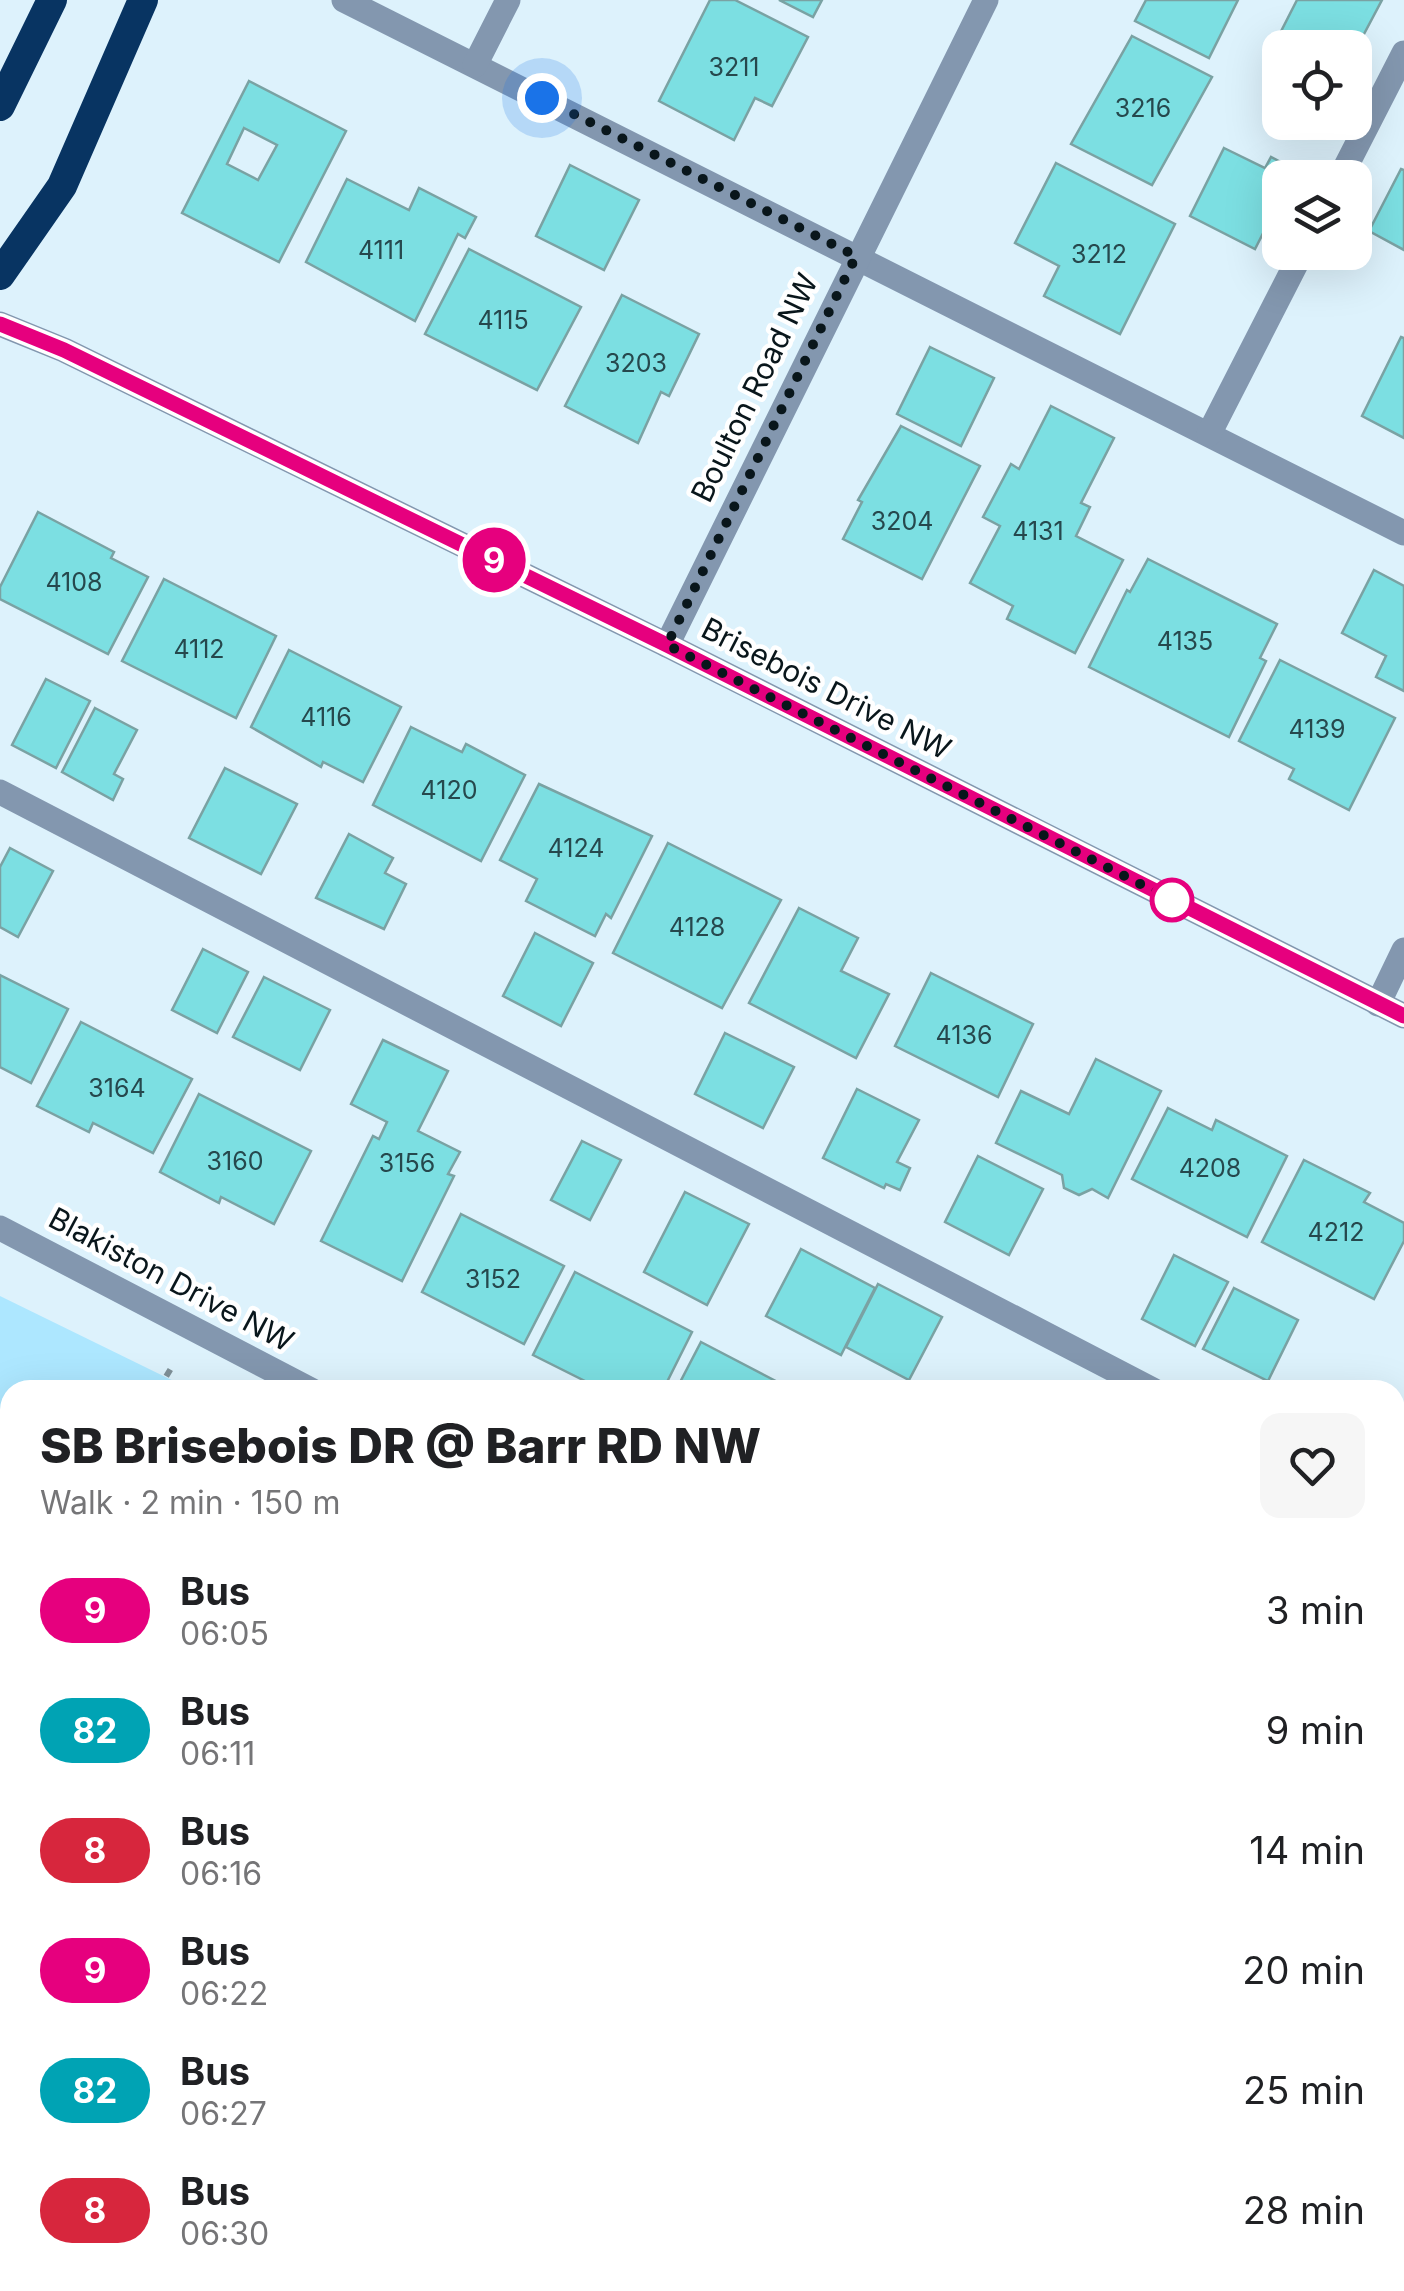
<!DOCTYPE html>
<html lang="en">
<head>
<meta charset="utf-8">
<style>
  body { margin:0; font-family:Inter,sans-serif; background:#f6f6f6; color:#202124; height:100vh; display:flex; flex-direction:column; font-size:38px; white-space:nowrap }
  * { box-sizing:border-box; margin:0 }
  p { font-size:32px; color:#757577 }
  .icon { flex:none; width:55px; height:55px; fill:none; stroke:currentColor; stroke-width:2; stroke-linecap:round; stroke-linejoin:round }
  .map { position:relative; flex:1; overflow:hidden }
  .details { position:absolute; left:0px; top:1380px; width:1405px; height:912px; display:flex; flex-direction:column; background:#fff; border-radius:30px 30px 0 0; box-shadow:0 10px 40px #0002 }
  .details>* { flex:none }
  .badge { padding:0 20px; border-radius:32px; font-size:35px; line-height:65px }
  .tools { position:absolute; left:1262px; top:30px; display:grid; gap:20px }
  .tools a { display:grid; place-items:center; width:110px; height:110px; border-radius:20px; background:#fff; box-shadow:0 10px 40px #0002; font-size:50px }
  .you { position:absolute; width:50px; height:50px; margin:-25px; border:8px solid #fff; border-radius:50%; background:#1a73e8; box-shadow:0 0 0 15px #1a73e833 }
  .map>.badge { position:absolute; translate:-50% -50%; box-shadow:0 0 0 5px #fff }
  .round { display:grid; place-items:center; flex:none; width:105px; height:105px; border-radius:20px; background:#f6f6f6 }
  .summary { display:flex; align-items:center; justify-content:space-between; height:170px; padding:0 40px }
  h1 { font-size:48px; font-weight:800; line-height:75px }
  ul { padding:0; list-style:none }
  li { display:flex; align-items:center; gap:30px; height:120px; padding:0 40px }
  li div { flex:1 }
  li b { display:block; font-size:38px }
  li em { font-style:normal }
  li .badge { min-width:110px; font-weight:700; text-align:center }
  .map>svg:first-child { display:block }
  .green { fill:#ade7ff }
  .building { fill:#7cdfe2; stroke:#7aa2a3; stroke-width:2.5; fill-rule:evenodd }
  .lines { fill:none; stroke-linecap:round; stroke-linejoin:round }
  .path { stroke:#7f9098; stroke-width:6; stroke-dasharray:8 8; stroke-linecap:butt }
  .minor { stroke:#8397af; stroke-width:25 }
  .highway { stroke:#083462; stroke-width:30 }
  .line-casing { stroke:#fff; stroke-width:22 }
  .line { stroke:#e6007e; stroke-width:15 }
  .walk { stroke:#09161b; stroke-width:10; stroke-dasharray:0 18 }
  .stop-dot { fill:#fff; stroke:#e6007e; stroke-width:5 }
  .labels { text-anchor:middle; stroke-width:9; stroke-linejoin:round; paint-order:stroke }
  .number-label { font-size:25px; fill:#26484d }
  .street-label { font-size:30px; fill:#09161b; stroke:#fff }
</style>
</head>
<body>
<div class="map">
<svg width="1404" height="2291" viewBox="0 0 1404 2291">
  <rect width="100%" height="100%" fill="#ddf2fc"/>
  <polygon class="green" points="0,1296 192,1390 10,1390 10,2282 39,2283 36,2291 0,2291"/>
  <g class="building">
    <polygon points="710,0 735,0 808,37 772,106 755,98 734,140 659,101"/>
    <polygon points="779,0 822,0 813,17"/>
    <polygon points="1146,0 1238,0 1209,58 1135,21"/>
    <polygon points="1297,0 1382,0 1355,51 1355,48 1280,48 1280,54 1272,49"/>
    <polygon points="1132,36 1212,77 1152,185 1071,144"/>
    <path d="M249 81 346 131 279 262 182 213ZM244 128 277 145 258 180 227 164Z"/>
    <polygon points="1224,148 1265,168 1271,157 1292,168 1288,178 1280,178 1280,200 1255,249 1190,216"/>
    <polygon points="1056,163 1175,224 1120,334 1044,296 1059,266 1015,243"/>
    <polygon points="570,165 639,200 604,270 536,236"/>
    <polygon points="1401,169 1404,170 1404,250 1369,231"/>
    <polygon points="347,179 409,210 419,188 476,217 465,238 458,234 415,321 306,262"/>
    <polygon points="469,249 581,307 537,390 425,334"/>
    <polygon points="622,295 699,334 669,396 661,392 638,443 565,406"/>
    <polygon points="1401,337 1404,338 1404,438 1362,416"/>
    <polygon points="930,347 994,378 961,446 897,414"/>
    <polygon points="1051,406 1114,438 1081,503 1090,507 1076,536 1123,560 1075,653 1007,619 1013,606 970,583 1000,526 983,517 1011,464 1019,469"/>
    <polygon points="901,426 980,466 922,579 843,539 862,502 858,500"/>
    <polygon points="38,512 114,552 111,558 148,577 108,654 0,599 0,587"/>
    <polygon points="1148,559 1277,624 1260,658 1266,661 1229,737 1089,667 1127,590 1130,592"/>
    <polygon points="1374,570 1404,586 1404,691 1376,677 1386,656 1342,633"/>
    <polygon points="164,579 276,636 236,718 122,661"/>
    <polygon points="289,650 401,707 363,782 323,762 321,767 251,727"/>
    <polygon points="1280,660 1395,718 1349,810 1289,779 1294,769 1239,741"/>
    <polygon points="46,679 90,701 56,768 12,745"/>
    <polygon points="95,708 137,730 114,774 123,779 113,800 62,772"/>
    <polygon points="411,727 462,752 466,744 525,775 481,861 373,805"/>
    <polygon points="225,768 297,804 261,874 189,838"/>
    <polygon points="539,784 652,836 611,918 606,914 595,936 526,901 537,879 500,860"/>
    <polygon points="349,834 393,858 385,873 406,884 384,929 316,898"/>
    <polygon points="668,843 781,900 722,1008 613,953"/>
    <polygon points="10,848 53,871 18,937 0,927 0,867"/>
    <polygon points="799,908 858,938 841,971 889,994 856,1058 749,1003"/>
    <polygon points="535,933 593,963 561,1026 503,996"/>
    <polygon points="203,949 248,972 217,1033 172,1010"/>
    <polygon points="931,973 1033,1024 998,1097 895,1046"/>
    <polygon points="0,975 68,1009 31,1083 0,1067"/>
    <polygon points="264,977 330,1010 300,1070 233,1037"/>
    <polygon points="81,1022 192,1079 153,1153 93,1123 89,1132 37,1106"/>
    <polygon points="725,1033 794,1067 763,1128 695,1094"/>
    <polygon points="383,1040 448,1071 418,1131 460,1152 448,1174 454,1176 402,1281 321,1241 373,1136 379,1139 387,1122 351,1104"/>
    <polygon points="1096,1059 1161,1091 1108,1198 1092,1189 1079,1195 1064,1188 1062,1175 996,1143 1021,1091 1069,1114"/>
    <polygon points="857,1089 919,1120 897,1162 910,1168 900,1190 886,1184 884,1188 823,1158"/>
    <polygon points="199,1094 311,1151 274,1224 221,1197 219,1203 160,1172"/>
    <polygon points="1168,1108 1212,1130 1216,1120 1287,1156 1247,1237 1132,1179"/>
    <polygon points="582,1141 621,1160 590,1220 551,1200"/>
    <polygon points="978,1156 1043,1189 1009,1255 945,1222"/>
    <polygon points="1304,1160 1370,1193 1364,1202 1404,1223 1404,1241 1374,1299 1262,1242"/>
    <polygon points="685,1192 749,1224 707,1305 644,1272"/>
    <polygon points="461,1214 564,1266 524,1344 422,1292"/>
    <polygon points="801,1249 875,1288 841,1355 766,1316"/>
    <polygon points="1174,1255 1228,1282 1195,1346 1142,1319"/>
    <polygon points="575,1272 692,1332 663,1390 603,1390 533,1355"/>
    <polygon points="878,1284 942,1317 909,1380 846,1347"/>
    <polygon points="1234,1288 1298,1320 1268,1381 1203,1349"/>
    <polygon points="701,1342 793,1390 676,1390"/>
    <polygon points="1404,1407 1404,1450 1395,1445 1395,1425"/>
    <polygon points="1404,1585 1404,1657 1395,1659 1395,1587"/>
    <polygon points="1404,1672 1404,1768 1395,1770 1395,1673"/>
    <polygon points="1395,2199 1404,2202 1404,2291 1343,2291 1346,2282 1395,2282"/>
    <polygon points="231,2282 410,2282 406,2291 251,2291"/>
    <polygon points="901,2282 998,2282 997,2286 1014,2291 898,2291"/>
  </g>
  <g class="lines">
    <g class="path">
      <polyline points="158,1390 173,1365"/>
      <polyline points="0,1538 10,1550"/>
      <polyline points="0,1813 10,1767"/>
      <polyline points="0,1886 7,1949 0,1992"/>
    </g>
    <g class="minor">
      <polyline points="344,0 1404,533"/>
      <polyline points="475,65 508,0"/>
      <polyline points="1340,178 1404,53"/>
      <polyline points="0,324 64,350 667,645 1404,1016"/>
      <polyline points="1209,434 1302,252"/>
      <polyline points="667,645 986,0"/>
      <polyline points="0,792 1153,1390"/>
      <polyline points="1378,1004 1404,950"/>
      <polyline points="0,1228 311,1390"/>
      <polyline points="1395,1516 1404,1520"/>
      <polyline points="1395,1909 1404,1896"/>
      <polyline points="50,2291 53,2282"/>
      <polyline points="761,2291 764,2282"/>
      <polyline points="1188,2291 1191,2282"/>
    </g>
    <g class="highway">
      <polyline points="0,106 52,0"/>
      <polyline points="0,275 62,186 143,0"/>
    </g>
  </g>
  <g class="lines">
    <g class="line-casing">
      <polyline id="line" points="0,324 64,350 667,645 1404,1016"/>
    </g>
    <use href="#line" class="line"/>
    <polyline class="walk" points="542,98 856,256 667,645 1172,900"/>
  </g>
  <circle class="stop-dot" cx="1172" cy="900" r="20"/>
  <g class="labels">
    <g class="number-label">
      <text x="734" y="76">3211</text>
      <text x="1143" y="117">3216</text>
      <text x="381" y="259">4111</text>
      <text x="1099" y="263">3212</text>
      <text x="503" y="329">4115</text>
      <text x="636" y="372">3203</text>
      <text x="902" y="530">3204</text>
      <text x="1038" y="540">4131</text>
      <text x="74" y="591">4108</text>
      <text x="1185" y="650">4135</text>
      <text x="199" y="658">4112</text>
      <text x="326" y="726">4116</text>
      <text x="1317" y="738">4139</text>
      <text x="449" y="799">4120</text>
      <text x="576" y="857">4124</text>
      <text x="697" y="936">4128</text>
      <text x="964" y="1044">4136</text>
      <text x="117" y="1097">3164</text>
      <text x="235" y="1170">3160</text>
      <text x="407" y="1172">3156</text>
      <text x="1210" y="1177">4208</text>
      <text x="1336" y="1241">4212</text>
      <text x="493" y="1288">3152</text>
    </g>
    <g class="street-label">
      <text transform="translate(755 388) rotate(-64)" y="10">Boulton Road NW</text>
      <text transform="translate(826 689) rotate(27)" y="10">Brisebois Drive NW</text>
      <text transform="translate(171 1280) rotate(28)" y="10">Blakiston Drive NW</text>
    </g>
  </g>
</svg>
<div class="tools">
<a><svg class="icon" aria-label="locate" viewBox="0 0 24 24"><circle cx="12" cy="12" r="6"/><path d="M12 2v4M12 18v4M2 12h4M18 12h4"/></svg></a>
<a><svg class="icon" aria-label="layers" viewBox="0 0 24 24"><path d="M12 4l9 5-9 5-9-5zM3 14l9 5 9-5"/></svg></a>
</div>
<div class="you" style="left:542px;top:98px"></div>
<b class="badge" style="left:494px;top:560px;background:#e6007e;color:#fff">9</b>
<section class="details">
<div class="summary"><div><h1>SB Brisebois DR @ Barr RD NW</h1><p>Walk · 2 min · 150 m</p></div><a class="round"><svg class="icon" aria-label="heart" viewBox="0 0 24 24"><path d="M12 20l-8-8c-3-5 5-10 8-4 3-6 11-1 8 4z"/></svg></a></div>
<ul>
<li><span class="badge" style="background:#e6007e;color:#fff">9</span><div><b>Bus</b><p>06:05</p></div><em>3 min</em></li>
<li><span class="badge" style="background:#00a3b4;color:#fff">82</span><div><b>Bus</b><p>06:11</p></div><em>9 min</em></li>
<li><span class="badge" style="background:#d7263d;color:#fff">8</span><div><b>Bus</b><p>06:16</p></div><em>14 min</em></li>
<li><span class="badge" style="background:#e6007e;color:#fff">9</span><div><b>Bus</b><p>06:22</p></div><em>20 min</em></li>
<li><span class="badge" style="background:#00a3b4;color:#fff">82</span><div><b>Bus</b><p>06:27</p></div><em>25 min</em></li>
<li><span class="badge" style="background:#d7263d;color:#fff">8</span><div><b>Bus</b><p>06:30</p></div><em>28 min</em></li>
</ul>
</section>
</div>
</body>
</html>
